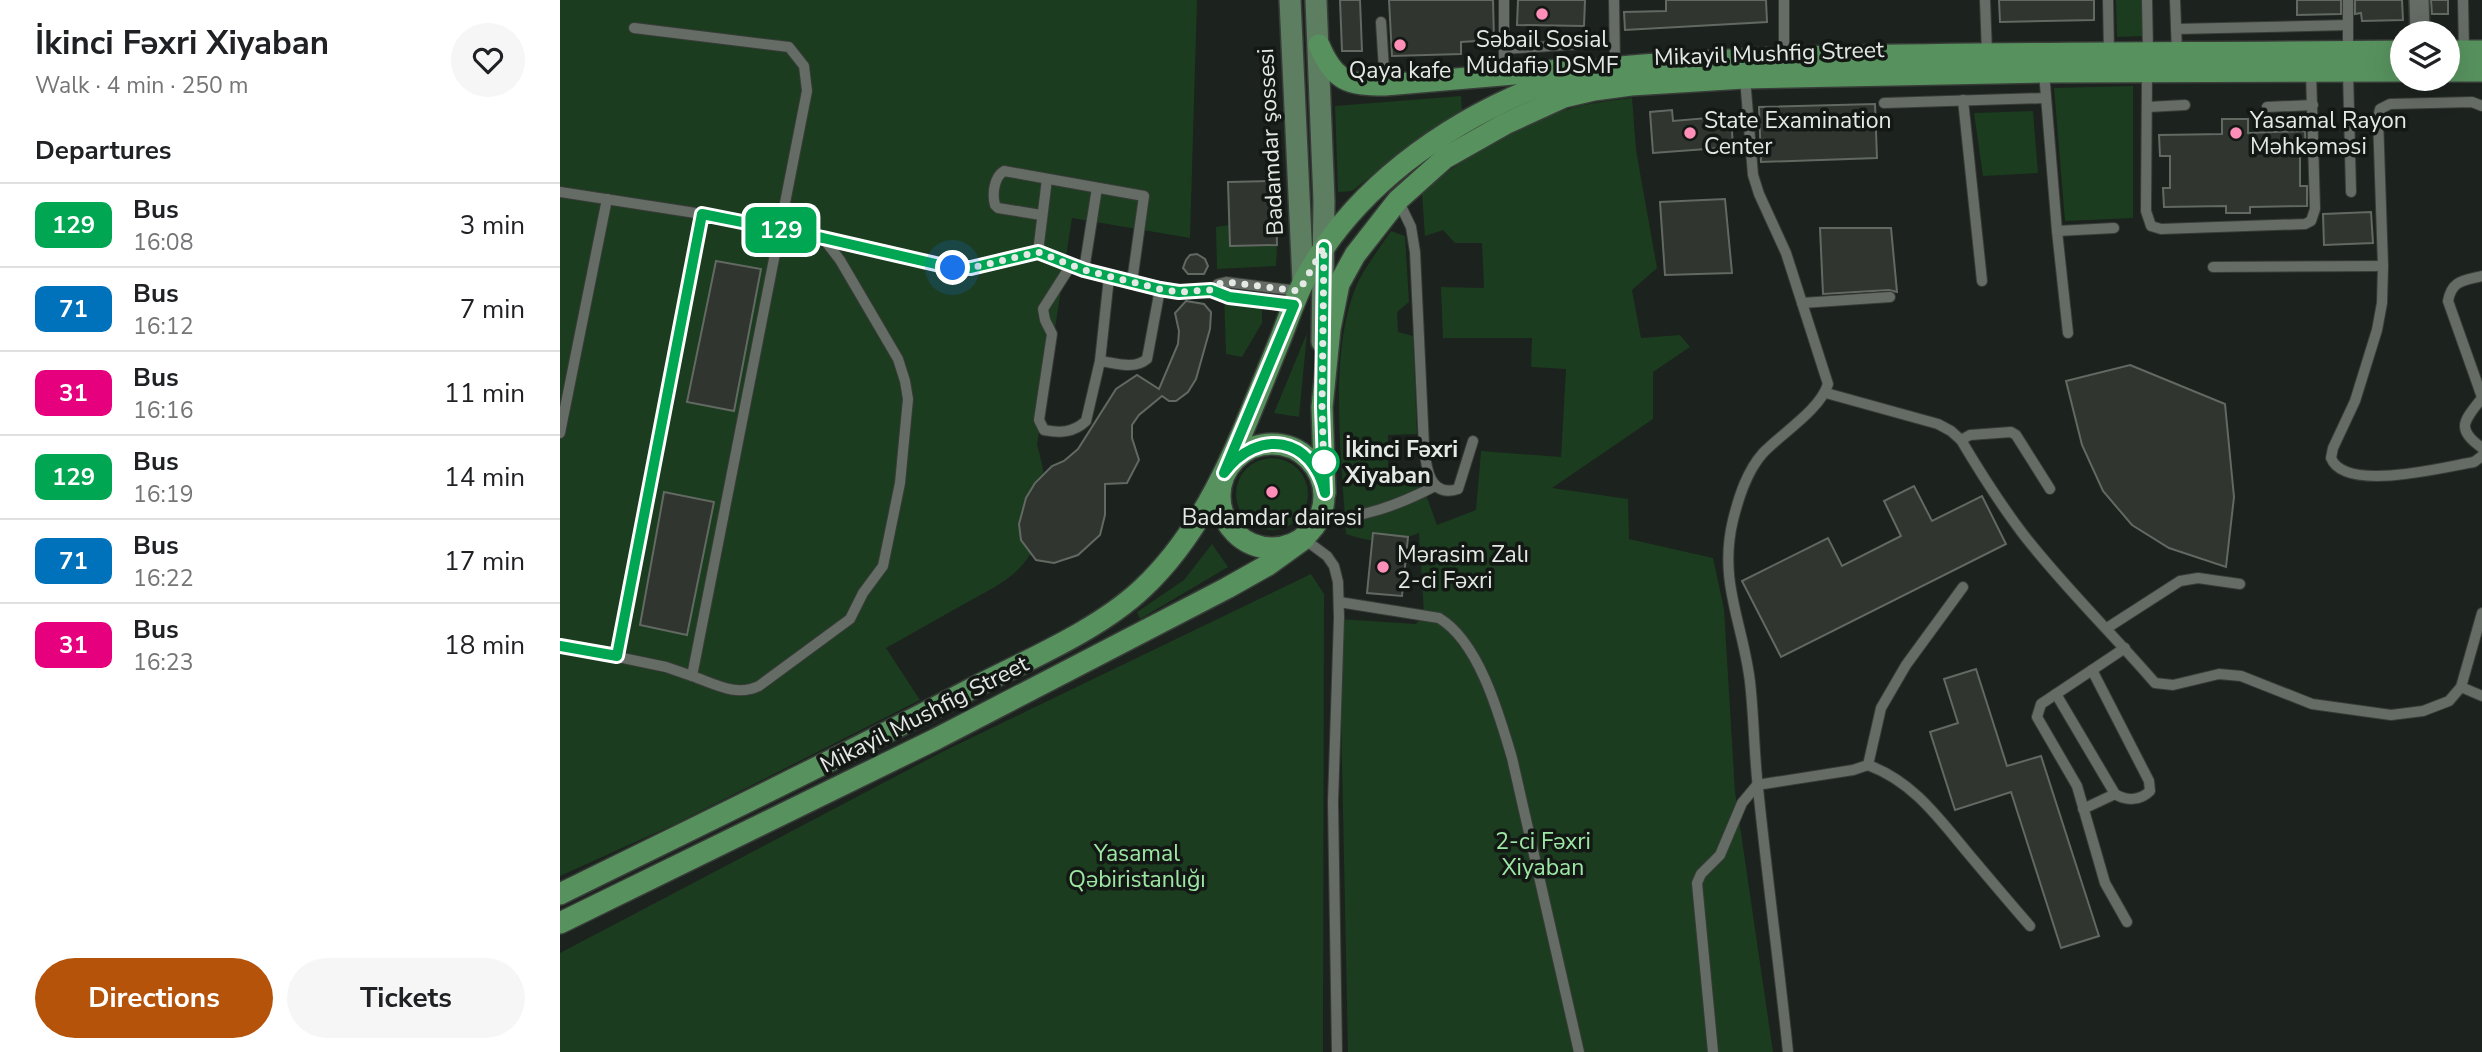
<!DOCTYPE html>
<html lang="en">
<head>
<meta charset="utf-8">
<style>
  body { margin:0; font-family:"Nunito Sans",sans-serif; background:#f6f6f6; color:#202124; height:100vh; display:flex; flex-direction:column; font-size:26px; white-space:nowrap }
  * { box-sizing:border-box; margin:0 }
  p { font-size:23px; color:#757577 }
  .icon { flex:none; width:38px; height:38px; fill:none; stroke:currentColor; stroke-width:2; stroke-linecap:round; stroke-linejoin:round }
  .map { position:relative; flex:1; overflow:hidden }
  .side { display:flex; flex-direction:column; background:#fff; width:560px }
  .side>* { flex:none }
  .badge { padding:0 14px; border-radius:10px; font-size:24px; line-height:46px }
  .buttons { position:absolute; left:1830px; top:21px; display:grid; gap:14px }
  .buttons a { display:grid; place-items:center; width:70px; height:70px; border-radius:50%; background:#fff; box-shadow:0 7px 28px #0002; font-size:35px }
  .you { position:absolute; width:35px; height:35px; margin:-18px; border:5px solid #fff; border-radius:50%; background:#1a73e8; box-shadow:0 0 0 10px #1a73e833 }
  .map>.badge { position:absolute; translate:-50% -50%; box-shadow:0 0 0 4px #fff }
  h2 { padding:0 35px; font-size:26px; line-height:63px }
  .round { display:grid; place-items:center; flex:none; width:74px; height:74px; border-radius:37px; background:#f6f6f6 }
  .head { display:flex; align-items:center; justify-content:space-between; height:119px; padding:0 35px }
  h1 { font-size:33px; font-weight:700; line-height:52px }
  .primary-button { display:flex; gap:14px; margin-top:auto; padding:14px 35px }
  .primary-button a { flex:1; height:80px; border-radius:42px; background:#b45309; color:#fff; font-size:28px; font-weight:700; line-height:80px; text-align:center }
  .primary-button a+a { background:#f6f6f6; color:#202124 }
  ul { padding:0; list-style:none }
  li { display:flex; align-items:center; gap:21px; height:84px; padding:0 35px; border-top:2px solid #e0e0e0 }
  li div { flex:1 }
  li b { display:block; font-size:26px }
  li em { font-style:normal }
  li .badge { min-width:77px; font-weight:700; text-align:center }
  main { display:flex; flex:1; min-height:0 }
  .map>svg:first-child { display:block }
  .green { fill:#1b3c1f }
  .building { fill:#303530; stroke:#626862; stroke-width:2 }
  .lines { fill:none; stroke-linecap:round; stroke-linejoin:round }
  .service-casing { stroke:#383c38; stroke-width:12 }
  .minor-casing { stroke:#383c38; stroke-width:22 }
  .secondary-casing { stroke:#383c38; stroke-width:24 }
  .primary-casing { stroke:#383c38; stroke-width:24 }
  .service { stroke:#656b65; stroke-width:10 }
  .minor { stroke:#656b65; stroke-width:19 }
  .secondary { stroke:#5e7e62; stroke-width:21 }
  .primary { stroke:#57925e; stroke-width:21 }
  .line-casing { stroke:#fff; stroke-width:16 }
  .line { stroke:#00a651; stroke-width:10 }
  .walk { stroke:#e5e9e5; stroke-width:7; stroke-dasharray:0 12.6 }
  .poi-dot { fill:#ff8eb9; stroke:#131814; stroke-width:2.5 }
  .stop-dot { fill:#fff; stroke:#00a651; stroke-width:3.5 }
  .labels { text-anchor:middle; stroke-width:7; stroke-linejoin:round; paint-order:stroke }
  .poi-label { font-size:23px; fill:#e5e9e5; stroke:#131814 }
  .street-label { font-size:23px; fill:#e5e9e5; stroke:#131814 }
  .stop-label { font-size:23px; font-weight:bold; fill:#e5e9e5; stroke:#131814; text-anchor:start }
  .park-label { font-size:23px; fill:#9de7a4; stroke:#131814 }
</style>
</head>
<body>
<main>
<section class="side">
<div class="head"><div><h1>İkinci Fəxri Xiyaban</h1><p>Walk · 4 min · 250 m</p></div><a class="round"><svg class="icon" aria-label="heart" viewBox="0 0 24 24"><path d="M12 20l-8-8c-3-5 5-10 8-4 3-6 11-1 8 4z"/></svg></a></div>
<h2>Departures</h2>
<ul>
<li><span class="badge" style="background:#00a651;color:#fff">129</span><div><b>Bus</b><p>16:08</p></div><em>3 min</em></li>
<li><span class="badge" style="background:#0072bc;color:#fff">71</span><div><b>Bus</b><p>16:12</p></div><em>7 min</em></li>
<li><span class="badge" style="background:#e6007e;color:#fff">31</span><div><b>Bus</b><p>16:16</p></div><em>11 min</em></li>
<li><span class="badge" style="background:#00a651;color:#fff">129</span><div><b>Bus</b><p>16:19</p></div><em>14 min</em></li>
<li><span class="badge" style="background:#0072bc;color:#fff">71</span><div><b>Bus</b><p>16:22</p></div><em>17 min</em></li>
<li><span class="badge" style="background:#e6007e;color:#fff">31</span><div><b>Bus</b><p>16:23</p></div><em>18 min</em></li>
</ul>
<div class="primary-button"><a>Directions</a><a>Tickets</a></div>
</section>
<div class="map">
<svg width="1922" height="1052" viewBox="0 0 1922 1052">
  <rect width="100%" height="100%" fill="#1c221d"/>
  <g class="green">
    <path d="M0 0H637L630 238 512 218 477 445C489 484 491 529 464 563 450 581 425 592 406 603 379 618 353 633 326 648L360 700 113 825 0 876Z"/>
    <polygon points="1556,0 1582,0 1583,36 1557,37"/>
    <polygon points="1573,86 1573,218 1505,221 1494,88"/>
    <polygon points="901,96 902,111 848,147 792,191 778,192 775,106"/>
    <path d="M1072 98 1076 150 1097 268 1072 290 1081 338 1120 335 1130 347 1093 372V419L992 488 1068 499 1069 539 1153 558 1164 609 1175 792 1213 1052H788L779 619 856 624 864 614 859 533C831 544 814 543 786 534 782 460 767 347 799 280 808 263 821 246 831 231L845 236 849 302 837 312 838 332 853 336 857 434 828 435V472L858 473 877 525 916 510 921 451 1001 457 1006 369 971 367 972 338H883L881 287 924 288 922 243H895L883 230 865 236 862 194C897 159 951 131 997 113 1020 104 1047 101 1072 98Z"/>
    <polygon points="1473,111 1478,173 1423,176 1414,113"/>
    <polygon points="669,225 670,246 717,245 716,266 657,269 656,227"/>
    <polygon points="664,295 702,295 702,323 682,357 666,354"/>
    <polygon points="747,333 739,417 714,413"/>
    <circle cx="712" cy="494" r="36"/>
    <polygon points="652,544 668,567 580,619 577,612 624,580"/>
    <polygon points="751,574 764,594 763,1052 0,1052 0,953 382,752"/>
  </g>
  <g class="building">
    <polygon points="780,0 800,0 802,51 782,51"/>
    <polygon points="829,0 933,0 934,40 901,42 901,54 832,56"/>
    <polygon points="958,0 1025,0 1024,26 957,25"/>
    <polygon points="1106,0 1206,0 1207,22 1065,30 1064,12 1106,11"/>
    <polygon points="1439,0 1534,0 1534,20 1440,22"/>
    <polygon points="1737,0 1781,0 1781,14 1737,15"/>
    <polygon points="1795,0 1842,0 1843,20 1802,21 1801,13 1795,14"/>
    <polygon points="1871,0 1888,0 1888,14 1872,14"/>
    <polygon points="1315,104 1317,158 1201,162 1199,107"/>
    <polygon points="1112,110 1113,121 1171,116 1173,147 1093,153 1090,112"/>
    <polygon points="1662,119 1688,119 1688,133 1745,131 1746,152 1740,152 1740,186 1747,186 1747,206 1690,207 1690,213 1666,213 1666,206 1604,207 1603,188 1610,188 1610,156 1600,156 1599,135 1662,134"/>
    <polygon points="715,181 717,245 670,246 668,182"/>
    <polygon points="1165,199 1172,273 1105,275 1100,202"/>
    <polygon points="1811,212 1813,243 1764,245 1763,214"/>
    <polygon points="1260,228 1331,228 1337,292 1329,290 1263,294"/>
    <polygon points="637,254 645,259 648,266 644,274 628,274 623,268 626,260 630,255"/>
    <polygon points="156,261 201,269 174,411 127,402"/>
    <polygon points="626,301 644,304 651,312 650,329 636,379 628,392 616,401 609,401 602,396 579,415 572,425 572,438 579,460 567,483 545,484 545,515 540,535 518,555 494,563 476,560 461,540 459,524 466,498 475,483 492,466 504,461 518,449 556,389 577,375 599,389 618,344 619,331 615,313"/>
    <polygon points="1570,365 1665,404 1674,497 1666,567 1609,548 1572,525 1543,491 1522,445 1506,381"/>
    <polygon points="1354,486 1372,521 1422,496 1446,544 1221,657 1182,581 1268,538 1282,566 1341,536 1324,501"/>
    <polygon points="104,492 154,502 127,635 80,625"/>
    <polygon points="813,533 848,537 842,596 807,593"/>
    <polygon points="1416,669 1447,766 1481,756 1539,936 1501,948 1451,792 1395,810 1370,732 1398,723 1384,679"/>
  </g>
  <g class="lines">
    <g class="service-casing">
      <g id="service">
        <polyline points="944,0 944,74"/>
        <polyline points="1054,0 1055,66"/>
        <polyline points="1425,0 1427,53"/>
        <polyline points="1548,0 1549,52"/>
        <polyline points="1587,0 1588,52"/>
        <polyline points="1615,0 1617,52"/>
        <polyline points="1788,0 1788,51"/>
        <polyline points="1903,0 1904,51"/>
        <polyline points="821,22 825,85"/>
        <polyline points="1616,29 1788,25"/>
        <polyline points="944,49 1023,44"/>
        <polyline points="1224,57 1224,0"/>
        <polyline points="1788,71 1791,192"/>
        <polyline points="1484,72 1497,231 1508,333"/>
        <polyline points="1587,72 1586,211 1591,226 1601,229 1745,224 1751,221 1755,209 1751,72"/>
        <path d="M1185 78 1193 175 1199 194 1226 253 1268 384C1260 410 1222 433 1203 453 1187 471 1179 496 1173 520 1158 582 1183 623 1190 682 1194 717 1194 753 1198 788 1207 876 1219 964 1228 1052"/>
        <polyline points="1403,100 1422,281"/>
        <polyline points="1324,103 1486,98"/>
        <path d="M1922 106 1912 102 1830 104 1820 109 1818 118 1823 266 1822 303 1817 330 1795 401 1773 448 1771 458C1785 493 1884 467 1914 462L1922 456"/>
        <polyline points="1588,107 1625,105"/>
        <polyline points="1707,107 1753,105"/>
        <polyline points="487,179 478,252 524,270 600,289 619,292 651,291 669,297 733,305"/>
        <path d="M0 192 142 214 263 238 280 260 338 359 345 381 348 399 340 483 323 566 303 593 290 619 199 686C176 697 155 684 132 676"/>
        <path d="M838 200 851 227 855 252 864 446C866 467 869 498 898 489L913 441"/>
        <path d="M481 215 438 208 435 205C432 194 434 177 444 171L584 196 572 282"/>
        <polyline points="1497,231 1554,228"/>
        <polyline points="263,238 393,268 411,268 478,252"/>
        <path d="M511 265 483 309 485 320 492 334 479 420 484 430C500 433 513 433 526 421L540 361 549 277"/>
        <polyline points="1653,267 1823,266"/>
        <polyline points="524,270 537,188"/>
        <path d="M1922 276C1903 281 1892 280 1888 301L1922 397"/>
        <polyline points="651,291 658,284 666,282 739,291"/>
        <polyline points="1242,303 1330,297"/>
        <path d="M540 361C556 363 574 370 587 359L600 289"/>
        <path d="M1266 393 1378 424 1391 431 1401 440C1420 472 1441 505 1463 534 1504 587 1552 633 1595 683L1613 685 1659 674 1681 676 1752 704 1831 715 1863 711 1889 701 1901 687 1922 613"/>
        <path d="M1922 398C1904 421 1895 428 1922 448"/>
        <polyline points="0,433 47,199"/>
        <polyline points="1401,440 1410,435 1451,432 1456,435 1490,489"/>
        <path d="M759 520C802 518 837 506 875 486"/>
        <polyline points="744,539 767,556 774,566 778,582 779,618 773,802 777,1052"/>
        <path d="M779 602 879 618C919 642 939 714 952 758L1019 1052"/>
        <polyline points="1547,628 1620,581 1638,578 1680,584"/>
        <polyline points="0,645 106,667 132,676 247,91 244,66 229,47 74,28"/>
        <polyline points="1565,648 1481,704 1477,717 1517,786 1545,883 1567,922"/>
        <polyline points="57,656 142,214"/>
        <polyline points="1901,687 1922,696"/>
        <path d="M1496 694 1555 794C1566 801 1580 801 1590 791L1589 781 1532 670"/>
        <path d="M1308 765C1352 781 1378 817 1407 852 1428 877 1449 902 1470 926"/>
        <polyline points="1523,809 1555,794"/>
        <polyline points="1153,1052 1137,883 1141,874 1160,855 1182,803 1197,785 1293,770 1308,765 1321,708 1346,665 1403,587"/>
      </g>
    </g>
    <g class="minor-casing">
      <polyline id="minor" points="1859,0 1860,33"/>
    </g>
    <g class="secondary-casing">
      <g id="secondary">
        <polyline points="730,0 743,282"/>
        <polyline points="756,0 764,201 762,342"/>
      </g>
    </g>
    <g class="primary-casing">
      <g id="primary">
        <path d="M759 45C774 81 788 85 825 85L1001 70"/>
        <polyline points="1888,51 1922,51"/>
        <polyline points="1888,71 1922,71"/>
        <circle cx="712" cy="496" r="52"/>
        <polyline points="765,493 762,407 770,329 779,284 795,255 838,200 885,158 945,124 1004,97 1034,90 1071,85 1184,78 1484,72 1843,71"/>
        <path d="M0 894C138 826 277 759 413 688 467 660 539 630 583 588 653 522 684 427 720 340 728 320 735 298 745 279 793 189 884 124 977 87 1026 67 1077 65 1128 62 1180 59 1231 57 1282 56 1469 52 1656 53 1843 51"/>
        <polyline points="0,923 376,739 667,588 708,565 744,539"/>
      </g>
    </g>
    <use href="#service" class="service"/>
    <use href="#minor" class="minor"/>
    <use href="#secondary" class="secondary"/>
    <use href="#primary" class="primary"/>
  </g>
  <g class="lines">
    <g class="line-casing">
      <path id="line" d="M0 646 57 656 142 214 263 238 393 268H411L478 252 524 270 600 289 619 292 651 290 669 297 734 305 664 473C698 427 753 437 765 493L762 407 764 247"/>
    </g>
    <use href="#line" class="line"/>
    <polyline class="walk" points="393,268 411,268 478,252 524,270 600,289 619,292 651,290 658,284 666,282 739,291 764,247 762,407 764,472 764,462"/>
  </g>
  <g class="poi-dot">
    <circle cx="982" cy="14" r="7"/>
    <circle cx="840" cy="45" r="7"/>
    <circle cx="1130" cy="133" r="7"/>
    <circle cx="1676" cy="133" r="7"/>
    <circle cx="712" cy="492" r="7"/>
    <circle cx="823" cy="567" r="7"/>
  </g>
  <circle class="stop-dot" cx="764" cy="462" r="14"/>
  <g class="labels">
    <g class="poi-label">
      <text x="982" y="47">Səbail Sosial<tspan x="982" dy="26">Müdafiə DSMF</tspan></text>
      <text x="840" y="78">Qaya kafe</text>
      <text x="1144" y="128" text-anchor="start">State Examination<tspan x="1144" dy="26">Center</tspan></text>
      <text x="1690" y="128" text-anchor="start">Yasamal Rayon<tspan x="1690" dy="26">Məhkəməsi</tspan></text>
      <text x="712" y="525">Badamdar dairəsi</text>
      <text x="837" y="562" text-anchor="start">Mərasim Zalı<tspan x="837" dy="26">2-ci Fəxri</tspan></text>
    </g>
    <g class="street-label">
      <text transform="translate(1209 53) rotate(-2)" y="8">Mikayil Mushfig Street</text>
      <text transform="translate(710 142) rotate(-93)" y="8">Badamdar şossesi</text>
      <text transform="translate(364 714) rotate(-27)" y="8">Mikayil Mushfig Street</text>
    </g>
    <g class="stop-label">
      <text x="785" y="457">İkinci Fəxri<tspan x="785" dy="26">Xiyaban</tspan></text>
    </g>
    <g class="park-label">
      <text x="983" y="849">2-ci Fəxri<tspan x="983" dy="26">Xiyaban</tspan></text>
      <text x="577" y="861">Yasamal<tspan x="577" dy="26">Qəbiristanlığı</tspan></text>
    </g>
  </g>
</svg>
<div class="buttons">
<a><svg class="icon" aria-label="layers" viewBox="0 0 24 24"><path d="M12 4l9 5-9 5-9-5zM3 14l9 5 9-5"/></svg></a>
</div>
<div class="you" style="left:393px;top:268px"></div>
<b class="badge" style="left:221px;top:230px;background:#00a651;color:#fff">129</b>
</div>
</main>
</body>
</html>
